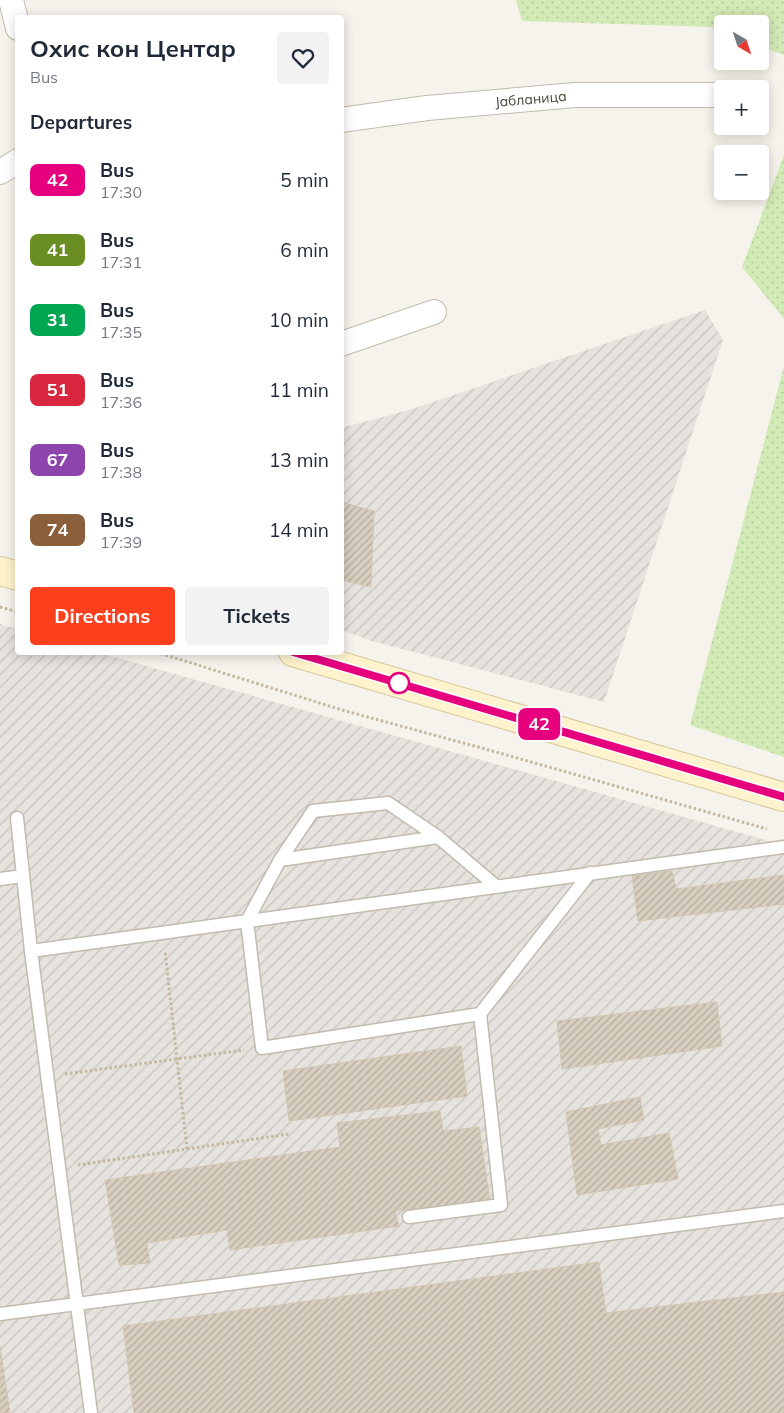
<!DOCTYPE html>
<html lang="en">
<head>
<meta charset="utf-8">
<style>
  body { margin:0; font-family:Mulish,sans-serif; background:#f2f2f3; color:#1f2937; height:100vh; display:flex; flex-direction:column; font-size:19px; white-space:nowrap }
  * { box-sizing:border-box; margin:0 }
  p { font-size:16px; color:#747a83 }
  .icon { flex:none; width:28px; height:28px; fill:none; stroke:currentColor; stroke-width:2; stroke-linecap:round; stroke-linejoin:round }
  .map { position:relative; flex:1; overflow:hidden }
  .side { position:absolute; left:15px; top:15px; width:329px; height:640px; display:flex; flex-direction:column; background:#fff; border-radius:5px; box-shadow:0 2px 12px #0003 }
  .side>* { flex:none }
  .badge { padding:0 10px; border-radius:8px; font-size:18px; line-height:32px }
  .needle { width:32px; rotate:141deg }
  .tools { position:absolute; left:714px; top:15px; display:grid; gap:10px }
  .tools a { display:grid; place-items:center; width:55px; height:55px; border-radius:5px; background:#fff; box-shadow:0 2px 12px #0003; font-size:25px }
  .map>.badge { position:absolute; translate:-50% -50%; box-shadow:0 0 0 2px #fff }
  h2 { padding:0 15px; font-size:19px; line-height:45px }
  .round { display:grid; place-items:center; flex:none; width:52px; height:52px; border-radius:5px; background:#f2f2f3 }
  .summary { display:flex; align-items:center; justify-content:space-between; height:85px; padding:0 15px }
  h1 { font-size:24px; font-weight:700; line-height:38px }
  .action { display:flex; gap:10px; margin-top:auto; padding:10px 15px }
  .action a { flex:1; height:58px; border-radius:5px; background:#fc3f1d; color:#fff; font-size:20px; font-weight:700; line-height:58px; text-align:center }
  .action a+a { background:#f2f2f3; color:#1f2937 }
  ul { padding:0; list-style:none }
  li { display:flex; align-items:center; gap:15px; height:70px; padding:0 15px }
  li div { flex:1 }
  li b { display:block; font-size:19px }
  li em { font-style:normal }
  li .badge { min-width:55px; font-weight:700; text-align:center }
  .map>svg:first-child { display:block }
  .industrial { fill:url(#industrial-furrows) }
  .grass { fill:url(#grass-dots) }
  .building { fill:url(#building-hatch); stroke:#d3c7b4 }
  .lines { fill:none; stroke-linecap:round; stroke-linejoin:round }
  .lane-casing { stroke:#c2bbae; stroke-width:15 }
  .street-casing { stroke:#c2bbae; stroke-width:26 }
  .secondary-casing { stroke:#d6c79b; stroke-width:30 }
  .path { stroke:#c4b79f; stroke-width:3; stroke-dasharray:2.5 2.5; stroke-linecap:butt }
  .lane { stroke:#fff; stroke-width:12 }
  .street { stroke:#fff; stroke-width:24 }
  .secondary { stroke:#fff3cd; stroke-width:28 }
  .line-casing { stroke:#fff; stroke-width:11 }
  .line { stroke:#e6007e; stroke-width:8 }
  .stop-dot { fill:#fff; stroke:#e6007e; stroke-width:2.5 }
  .labels { text-anchor:middle; stroke-width:5; stroke-linejoin:round; paint-order:stroke }
  .street-label { font-size:14px; fill:#4b4439; stroke:#fff }
</style>
</head>
<body>
<div class="map">
<svg width="784" height="1413" viewBox="0 0 784 1413">
  <defs>
    <pattern id="industrial-furrows" width="10" height="10" patternUnits="userSpaceOnUse" patternTransform="scale(1.25)"><rect width="10" height="10" fill="#e6e2dd"/><path d="M-1 1l2-2M0 10L10 0M9 11l2-2" fill="none" stroke="#c7c3be"/></pattern>
    <pattern id="grass-dots" width="8" height="8" patternUnits="userSpaceOnUse" patternTransform="scale(1.25)"><rect width="8" height="8" fill="#d2eab5"/><path d="M2 2h.1M6 6h.1" fill="none" stroke="#b6ca9c" stroke-width="1.8" stroke-linecap="round"/></pattern>
    <pattern id="building-hatch" width="6" height="6" patternUnits="userSpaceOnUse" patternTransform="scale(1.25)"><rect width="6" height="6" fill="#d8cfc1"/><path d="M-1 1l2-2M0 6l6-6M5 7l2-2" fill="none" stroke="#b1aa9e"/></pattern>
  </defs>
  <rect width="100%" height="100%" fill="#f6f3ec"/>
  <g class="industrial">
    <polygon points="705,310 723,340 604,702 372,641 341,630 341,428 412,409"/>
    <polygon points="0,624 17,629 18,652 100,653 784,845 784,1413 0,1413"/>
  </g>
  <g class="grass">
    <polygon points="516,0 784,0 784,55 760,46 760,24 722,24 722,31 712,27 522,21"/>
    <polygon points="784,155 784,319 742,267"/>
    <polygon points="784,366 784,757 690,725"/>
  </g>
  <g class="building">
    <polygon points="341,502 374,511 371,587 341,580"/>
    <polygon points="672,871 676,889 784,875 784,904 638,921 632,876"/>
    <polygon points="717,1002 722,1046 562,1069 557,1021"/>
    <polygon points="461,1046 467,1096 289,1121 283,1071"/>
    <polygon points="640,1097 644,1120 598,1129 601,1145 669,1133 678,1179 577,1195 566,1112"/>
    <polygon points="440,1111 443,1131 479,1127 490,1201 395,1211 399,1226 230,1250 227,1230 147,1243 150,1263 119,1265 105,1180 340,1147 337,1123"/>
    <polygon points="599,1262 606,1313 784,1292 784,1413 134,1413 123,1326"/>
    <polygon points="0,1346 10,1413 0,1413"/>
  </g>
  <g class="lines">
    <g class="lane-casing">
      <g id="lane">
        <polyline points="17,818 31,951"/>
        <polyline points="280,860 438,837"/>
        <polyline points="0,879 23,876"/>
        <polyline points="496,886 438,837 388,803 313,811 280,860 247,921 262,1048 480,1014 590,873"/>
        <polyline points="409,1217 501,1205 480,1014"/>
        <polyline points="0,1314 784,1211"/>
        <polyline points="91,1413 31,951 784,847"/>
      </g>
    </g>
    <g class="street-casing">
      <g id="street">
        <polyline points="11,0 18,28"/>
        <path id="s1" d="M341 120 427 108 575 95H722"/>
        <polyline points="0,172 18,161"/>
        <polyline points="341,344 434,312"/>
      </g>
    </g>
    <g class="secondary-casing">
      <g id="secondary">
        <polyline points="0,571 18,576"/>
        <polyline points="293,652 784,797"/>
      </g>
    </g>
    <g class="path">
      <polyline points="0,607 18,612"/>
      <polyline points="156,652 342,710 489,750 767,829"/>
      <polyline points="65,1074 244,1050"/>
      <polyline points="187,1149 289,1134"/>
      <polyline points="78,1165 187,1149 165,951"/>
    </g>
    <use href="#lane" class="lane"/>
    <use href="#street" class="street"/>
    <use href="#secondary" class="secondary"/>
  </g>
  <g class="lines">
    <g class="line-casing">
      <polyline id="line" points="293,652 784,797"/>
    </g>
    <use href="#line" class="line"/>
  </g>
  <circle class="stop-dot" cx="399" cy="683" r="10"/>
  <g class="labels">
    <g class="street-label">
      <text dy="5" stroke="none"><textPath href="#s1" startOffset="191">Јабланица</textPath></text>
    </g>
  </g>
</svg>
<div class="tools">
<a><svg class="needle" viewBox="-14 -14 28 28"><path d="M0-13l5 13h-10z" fill="#e53935"/><path d="M0 13l5-13h-10z" fill="#747a83"/></svg></a>
<a>+</a>
<a>−</a>
</div>
<b class="badge" style="left:539px;top:724px;background:#e6007e;color:#fff">42</b>
<section class="side">
<div class="summary"><div><h1>Охис кон Центар</h1><p>Bus</p></div><a class="round"><svg class="icon" aria-label="heart" viewBox="0 0 24 24"><path d="M12 20l-8-8c-3-5 5-10 8-4 3-6 11-1 8 4z"/></svg></a></div>
<h2>Departures</h2>
<ul>
<li><span class="badge" style="background:#e6007e;color:#fff">42</span><div><b>Bus</b><p>17:30</p></div><em>5 min</em></li>
<li><span class="badge" style="background:#6b8e23;color:#fff">41</span><div><b>Bus</b><p>17:31</p></div><em>6 min</em></li>
<li><span class="badge" style="background:#00a651;color:#fff">31</span><div><b>Bus</b><p>17:35</p></div><em>10 min</em></li>
<li><span class="badge" style="background:#d7263d;color:#fff">51</span><div><b>Bus</b><p>17:36</p></div><em>11 min</em></li>
<li><span class="badge" style="background:#8e44ad;color:#fff">67</span><div><b>Bus</b><p>17:38</p></div><em>13 min</em></li>
<li><span class="badge" style="background:#8b5e3c;color:#fff">74</span><div><b>Bus</b><p>17:39</p></div><em>14 min</em></li>
</ul>
<div class="action"><a>Directions</a><a>Tickets</a></div>
</section>
</div>
</body>
</html>
